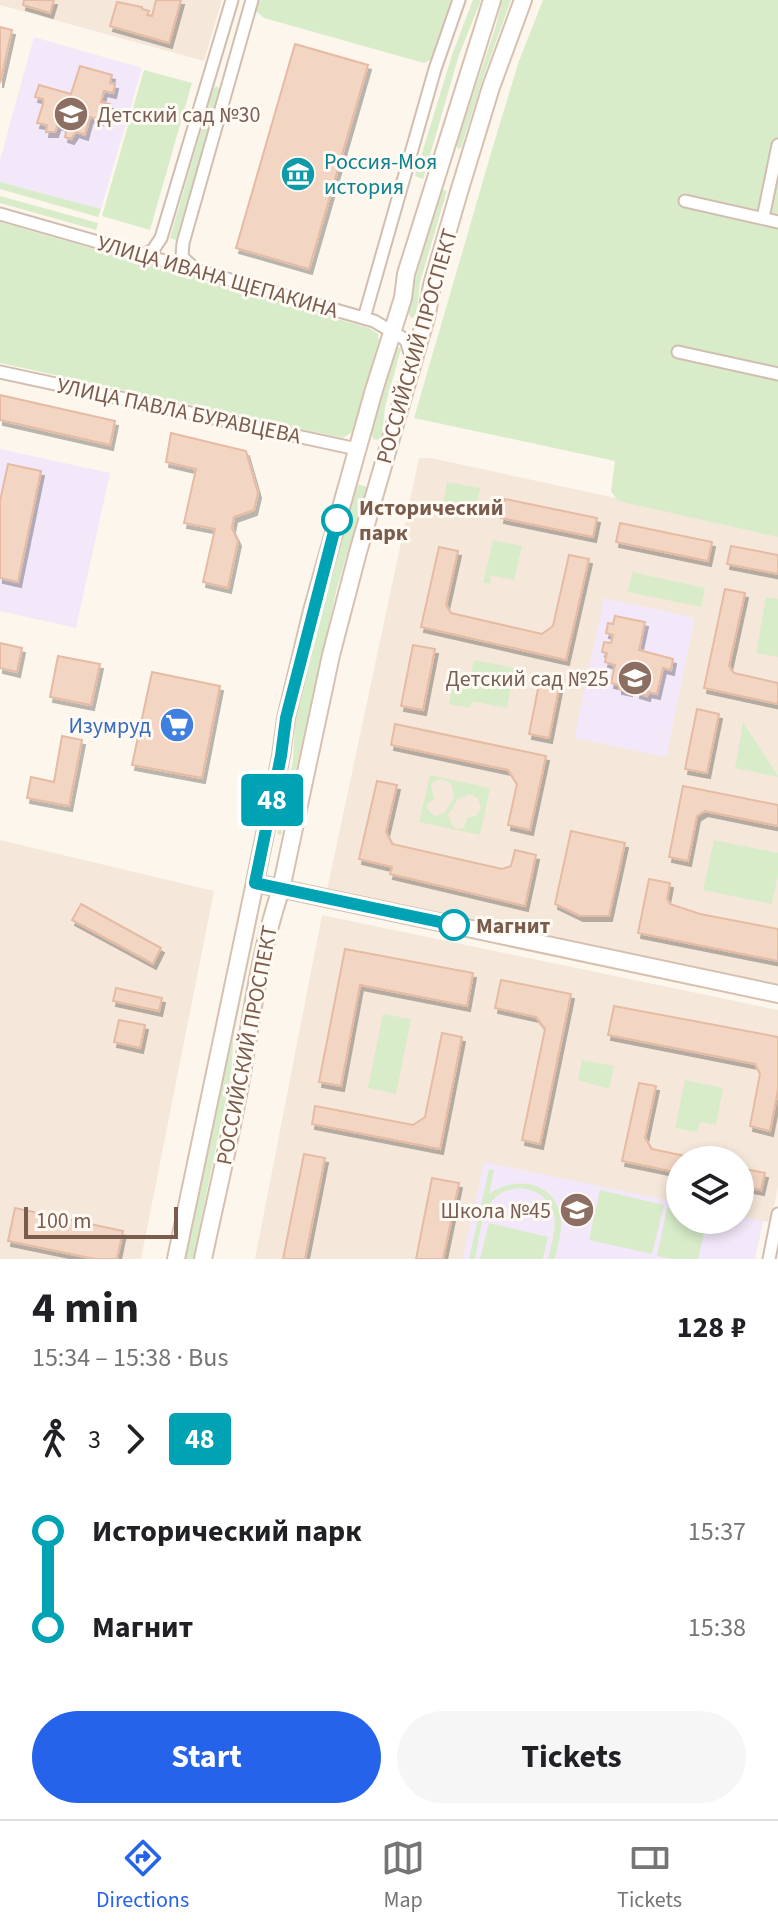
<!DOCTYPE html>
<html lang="en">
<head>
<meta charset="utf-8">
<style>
  body { margin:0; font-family:"Source Sans 3",sans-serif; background:#f6f6f6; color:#202124; height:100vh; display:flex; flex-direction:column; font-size:30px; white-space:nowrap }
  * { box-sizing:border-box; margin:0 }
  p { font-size:26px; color:#757577 }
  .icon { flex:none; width:44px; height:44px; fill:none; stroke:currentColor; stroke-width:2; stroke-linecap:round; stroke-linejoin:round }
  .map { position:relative; height:1259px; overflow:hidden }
  .sheet { display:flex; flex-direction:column; background:#fff; flex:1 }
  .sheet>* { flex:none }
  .badge { padding:0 16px; border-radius:6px; font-size:28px; line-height:52px }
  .controls { position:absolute; left:666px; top:1146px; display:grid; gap:16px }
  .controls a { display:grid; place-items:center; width:88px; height:88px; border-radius:50%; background:#fff; box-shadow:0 4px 12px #0003; font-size:40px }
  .scale { position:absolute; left:24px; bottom:20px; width:154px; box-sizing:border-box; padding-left:8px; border:4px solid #7a5c4d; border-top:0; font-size:22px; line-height:28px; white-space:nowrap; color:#7a5c4d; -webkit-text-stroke:6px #fffaf3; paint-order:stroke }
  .map>.badge { position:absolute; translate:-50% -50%; box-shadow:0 0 0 4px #fff }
  .legs { display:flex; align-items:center; gap:12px; height:88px; padding:0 32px; font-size:26px }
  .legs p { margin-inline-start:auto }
  .head { display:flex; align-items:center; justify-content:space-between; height:136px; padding:0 32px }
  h1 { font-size:44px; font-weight:700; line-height:60px }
  .button { display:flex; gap:16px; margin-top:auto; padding:16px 32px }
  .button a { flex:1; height:92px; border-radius:48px; background:#2563eb; color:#fff; font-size:32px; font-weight:700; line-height:92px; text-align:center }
  .button a+a { background:#f6f6f6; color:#202124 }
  ul { padding:0 32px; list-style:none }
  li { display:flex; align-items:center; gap:28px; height:96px; font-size:30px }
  li i { display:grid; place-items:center; width:12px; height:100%; margin:0 10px; background:currentColor }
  li i::after { content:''; width:20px; height:20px; margin:-10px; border:6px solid; border-radius:50%; background:#fff }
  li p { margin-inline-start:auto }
  li:first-child i { background:linear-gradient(#0000 50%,currentColor 0) }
  li:last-child i { background:linear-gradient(currentColor 50%,#0000 0) }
  .tab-bar { display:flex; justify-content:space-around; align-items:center; height:112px; border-top:2px solid #e0e0e0; background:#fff; font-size:22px; color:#757577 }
  .tab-bar a { display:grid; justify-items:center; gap:4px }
  .tab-bar .active { color:#2563eb }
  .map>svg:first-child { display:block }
  .residential { fill:#f5e8da; fill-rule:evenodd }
  .education { fill:#f3e8fa }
  .green { fill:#d8ecc9; fill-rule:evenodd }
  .building { fill:#f3d5c3; stroke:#e6bba3; stroke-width:2; filter:url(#shadow) }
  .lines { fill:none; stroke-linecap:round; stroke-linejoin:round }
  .street-casing { stroke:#d1beb0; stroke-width:15 }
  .secondary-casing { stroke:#d6c0b0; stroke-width:20 }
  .street { stroke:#fff; stroke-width:11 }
  .secondary { stroke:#fff; stroke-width:16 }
  .line-1-casing { stroke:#fff; stroke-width:18 }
  .line-1 { stroke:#00a3b4; stroke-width:12 }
  .stop-1-dot { fill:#fff; stroke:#00a3b4; stroke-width:4 }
  .labels { text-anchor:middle; stroke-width:6; stroke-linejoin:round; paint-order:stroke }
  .education-label { font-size:22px; fill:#785e54; stroke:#fffaf3; text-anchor:end }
  .culture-label { font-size:22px; fill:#0d838f; stroke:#fffaf3; text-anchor:start }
  .street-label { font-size:22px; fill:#7a5c4d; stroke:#fffaf3 }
  .stop-label { font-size:22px; font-weight:bold; fill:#7a5c4d; stroke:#fffaf3; text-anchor:start }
  .shop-label { font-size:22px; fill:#366cbe; stroke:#fffaf3; text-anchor:end }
</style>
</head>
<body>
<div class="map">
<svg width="778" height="1259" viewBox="0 0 778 1259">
  <defs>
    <filter id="shadow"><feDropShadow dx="3" dy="5" stdDeviation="0" flood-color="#0004"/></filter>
  </defs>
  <rect width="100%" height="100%" fill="#fdf6ec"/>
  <g class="residential">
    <polygon points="0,0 222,0 204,61 0,5"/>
    <polygon points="419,458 431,458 778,533 778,985 327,890"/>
    <polygon points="0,840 214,891 141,1259 0,1259"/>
    <path d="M322 915 778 1010V1186L771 1222 763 1221 755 1259H255ZM680 1160H740V1220H680Z"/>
  </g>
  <g class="education">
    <polygon points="34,37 142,68 101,209 0,182 0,160"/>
    <polygon points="0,449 110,473 76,628 0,611"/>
    <polygon points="604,598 695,618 666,757 574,738"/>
    <polygon points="484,1162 680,1203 680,1220 740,1220 740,1216 763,1221 755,1259 463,1259"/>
  </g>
  <g class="green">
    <polygon points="257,0 455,0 434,58 424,63 264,18 256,11"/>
    <polygon points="473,0 481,0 459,55 423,179 415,176 453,52"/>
    <polygon points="502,0 511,0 484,75 461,148 458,149 456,145 495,29"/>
    <polygon points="543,0 778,0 778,537 618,501 611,491 615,461 414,418 494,143 519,61"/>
    <polygon points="144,70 192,83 150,230 102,216"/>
    <polygon points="217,86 220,90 176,240 170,238 213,89"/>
    <polygon points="0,182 101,209 98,217 0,189"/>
    <polygon points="441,189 447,191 420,282 417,312 413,318 410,317 407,308"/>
    <polygon points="0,196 98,223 96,230 0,203"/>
    <polygon points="0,222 369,328 378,334 379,341 355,430 343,438 0,363"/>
    <polygon points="397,347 401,349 385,407 382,437 377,440 373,439 371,432"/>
    <polygon points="447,482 480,488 474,519 441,513"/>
    <polygon points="357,484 367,487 337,588 281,835 277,834 293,760 295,721 309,661"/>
    <polygon points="493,540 522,546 514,580 489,575 491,583 483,583"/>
    <polygon points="632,572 705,588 701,607 628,592"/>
    <polygon points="766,597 778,599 778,657 756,653"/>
    <polygon points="474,660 515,668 507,708 472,701 470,708 449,704 454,680 469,682"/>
    <polygon points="743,722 778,776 778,777 735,768"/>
    <path d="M430 775 490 788 480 835 419 822ZM442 779 451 783 454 798 444 813 434 816 427 808 429 802 434 800 431 787 433 782ZM469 794 478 798 481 808 476 816 467 818 464 828 456 829 451 824 450 817H447L457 800Z"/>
    <polygon points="714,840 778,853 778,874 772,904 703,890"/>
    <polygon points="253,916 258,917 234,1033 231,1074 193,1259 182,1259"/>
    <polygon points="383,1014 411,1019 396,1094 368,1088"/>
    <polygon points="582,1060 614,1066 609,1089 578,1080"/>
    <polygon points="685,1080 723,1088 716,1125 700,1122 697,1132 675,1128"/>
    <path d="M489 1169 494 1170 489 1194C516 1174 558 1182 561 1221 562 1234 557 1247 555 1259H548C551 1245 557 1229 554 1215 547 1186 507 1178 490 1204 480 1219 479 1242 475 1259H469Z"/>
    <polygon points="600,1190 664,1205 652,1254 589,1240"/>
    <polygon points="667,1208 680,1210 680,1220 707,1220 698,1259 673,1259 657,1256"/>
    <polygon points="489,1223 548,1237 543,1259 480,1259"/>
  </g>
  <g class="building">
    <polygon points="24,0 54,0 50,13 23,5"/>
    <polygon points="156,0 181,0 169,43 110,26 117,2 142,7 142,9 149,11 147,15 152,16"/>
    <polygon points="0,27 12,30 0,83"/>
    <polygon points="295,44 368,65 309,269 236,248"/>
    <polygon points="80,66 112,75 110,83 115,84 113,93 104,91 101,102 110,104 108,111 102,110 100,120 90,117 85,135 76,132 71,139 65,137 67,127 58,124 55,132 46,132 47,125 37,123 43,104 43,99 35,97 39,85 71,94"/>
    <polygon points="0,395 115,421 110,445 0,420"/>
    <polygon points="171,433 246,451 258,493 254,510 234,517 232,528 238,541 228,588 203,582 215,529 184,523 196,469 166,462"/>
    <polygon points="8,464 41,471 18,582 0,578 0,501"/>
    <polygon points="505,499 597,518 593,537 501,518"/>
    <polygon points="620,523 712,542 708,561 616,542"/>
    <polygon points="731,546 778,555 778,574 727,564"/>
    <polygon points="439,547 458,551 446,605 451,613 542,634 553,626 569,555 589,559 566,660 421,627"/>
    <polygon points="725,589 745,593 729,666 734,673 778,683 778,704 704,688"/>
    <polygon points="615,616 645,622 639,650 673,659 671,670 663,668 657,694 648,692 647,696 637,693 638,686 630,684 629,691 619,689 619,685 611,683 615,665 605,662 607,653 602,652 604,642 611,643 613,635 606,633 608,623 613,624"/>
    <polygon points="0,643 22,648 17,672 0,668"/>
    <polygon points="413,645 435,649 423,710 401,706"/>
    <polygon points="58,656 100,664 91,705 50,697"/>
    <polygon points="152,672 220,686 202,778 132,765"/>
    <polygon points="541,674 561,678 549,738 529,734"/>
    <polygon points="697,709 719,714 707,773 685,769"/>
    <polygon points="395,724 546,756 530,830 508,825 517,784 508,770 391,745"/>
    <polygon points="62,736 82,740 69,806 27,798 31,777 54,782"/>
    <polygon points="377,781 397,785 386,832 392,844 502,869 511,866 515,850 536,855 525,906 390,874 392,867 359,859"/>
    <polygon points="683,786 778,805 778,826 705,811 697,816 688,861 669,857"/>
    <polygon points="571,831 625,843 609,916 580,916 555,904"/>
    <polygon points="649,879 670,883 667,899 670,904 700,914 778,929 778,961 638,933"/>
    <polygon points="81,904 161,948 153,964 72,920"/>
    <polygon points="345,949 473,973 467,1006 360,985 341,1086 319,1082"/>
    <polygon points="501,980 571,994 540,1144 522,1140 545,1029 536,1017 495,1008"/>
    <polygon points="116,988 162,998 159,1011 113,1001"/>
    <polygon points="614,1006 778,1037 778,1090 770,1131 750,1126 760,1074 755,1064 608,1035"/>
    <polygon points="119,1020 145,1025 140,1048 114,1042"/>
    <polygon points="442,1033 462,1037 440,1149 312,1124 315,1106 413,1125 425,1117"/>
    <polygon points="639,1083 656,1086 645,1138 652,1149 704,1160 680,1160 680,1173 622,1161"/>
    <polygon points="304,1154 325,1158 305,1259 283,1259"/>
    <polygon points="740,1168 765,1173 761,1190 740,1186"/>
    <polygon points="432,1178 459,1183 443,1259 416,1259"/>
    <polygon points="15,1208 123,1231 117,1259 95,1259 8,1241"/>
  </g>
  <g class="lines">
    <g class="street-casing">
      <g id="street">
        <polyline points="685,201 778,222"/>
        <polyline points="0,214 374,321 406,340 412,359"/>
        <polyline points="763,218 778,145"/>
        <polyline points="143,255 153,250 161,238 232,0"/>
        <polyline points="192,266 182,257 183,243 252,0"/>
        <polyline points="364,318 435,69 459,0"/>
        <polyline points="678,352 778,374"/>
        <polyline points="0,372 357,449"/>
        <polyline points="769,1259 778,1214"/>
      </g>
    </g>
    <g class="secondary-casing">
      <g id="secondary">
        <polyline points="255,883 778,994"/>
        <polyline points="176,1259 253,892 281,756 286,718 312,611 374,390 403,298 406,274 492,0"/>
        <path d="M203 1259C216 1197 231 1136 242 1073 252 1011 261 948 281 889L331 655 358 552 427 314 432 285 459 192 491 87 523 0"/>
      </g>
    </g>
    <use href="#street" class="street"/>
    <use href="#secondary" class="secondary"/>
  </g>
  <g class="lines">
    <g class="line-1-casing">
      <polyline id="line-1" points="337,520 286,718 281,756 255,883 454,925"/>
    </g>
    <use href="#line-1" class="line-1"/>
  </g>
  <defs>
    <g id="school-disc" transform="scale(1.8)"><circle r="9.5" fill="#8d6e63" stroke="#fffaf3"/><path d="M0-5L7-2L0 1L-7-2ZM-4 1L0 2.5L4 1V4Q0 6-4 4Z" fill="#fff"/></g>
    <g id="museum-disc" transform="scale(1.8)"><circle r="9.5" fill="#0f9aa8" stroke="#fffaf3"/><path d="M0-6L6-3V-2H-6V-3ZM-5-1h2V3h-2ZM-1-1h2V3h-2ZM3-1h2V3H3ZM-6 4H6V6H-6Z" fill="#fff"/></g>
    <g id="supermarket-disc" transform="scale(1.8)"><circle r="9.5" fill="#3f7fe0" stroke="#fffaf3"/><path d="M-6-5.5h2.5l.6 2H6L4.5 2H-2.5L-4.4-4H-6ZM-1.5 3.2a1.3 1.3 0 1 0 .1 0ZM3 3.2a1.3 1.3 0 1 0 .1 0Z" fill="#fff"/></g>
  </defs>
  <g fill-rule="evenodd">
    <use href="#school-disc" x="71" y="114"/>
    <use href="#museum-disc" x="298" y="174"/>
    <use href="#school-disc" x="635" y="678"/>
    <use href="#supermarket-disc" x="177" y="725"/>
    <use href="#school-disc" x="577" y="1210"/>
  </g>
  <g class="stop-1-dot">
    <circle cx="337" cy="520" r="14"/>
    <circle cx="454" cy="925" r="14"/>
  </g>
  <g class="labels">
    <g class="education-label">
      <text x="97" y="122" text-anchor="start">Детский сад №30</text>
      <text x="609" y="686">Детский сад №25</text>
      <text x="551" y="1218">Школа №45</text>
    </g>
    <g class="culture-label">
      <text x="324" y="169">Россия-Моя<tspan x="324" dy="25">история</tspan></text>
    </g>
    <g class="street-label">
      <text transform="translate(218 276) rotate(16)" y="8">УЛИЦА ИВАНА ЩЕПАКИНА</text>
      <text transform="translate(416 346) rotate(-74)" y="8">РОССИЙСКИЙ ПРОСПЕКТ</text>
      <text transform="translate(179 410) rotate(12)" y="8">УЛИЦА ПАВЛА БУРАВЦЕВА</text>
      <text transform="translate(246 1045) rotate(-79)" y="8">РОССИЙСКИЙ ПРОСПЕКТ</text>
    </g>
    <g class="stop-label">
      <text x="359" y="515">Исторический<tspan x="359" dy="25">парк</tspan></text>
      <text x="476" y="933">Магнит</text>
    </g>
    <g class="shop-label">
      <text x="151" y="733">Изумруд</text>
    </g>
  </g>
</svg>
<div class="controls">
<a><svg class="icon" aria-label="layers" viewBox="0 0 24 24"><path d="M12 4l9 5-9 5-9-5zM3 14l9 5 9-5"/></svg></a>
</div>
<div class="scale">100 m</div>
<b class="badge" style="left:272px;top:800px;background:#00a3b4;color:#fff">48</b>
</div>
<section class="sheet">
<div class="head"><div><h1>4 min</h1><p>15:34 – 15:38 · Bus</p></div><b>128 ₽</b></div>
<div class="legs"><svg class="icon" aria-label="walk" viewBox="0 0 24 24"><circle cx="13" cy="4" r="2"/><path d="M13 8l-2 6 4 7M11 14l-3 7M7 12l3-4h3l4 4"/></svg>3<svg class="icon" aria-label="forward" viewBox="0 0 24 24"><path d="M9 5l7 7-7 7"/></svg><b class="badge" style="background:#00a3b4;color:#fff">48</b></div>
<ul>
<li><i style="color:#00a3b4"></i><b>Исторический парк</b><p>15:37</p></li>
<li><i style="color:#00a3b4"></i><b>Магнит</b><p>15:38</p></li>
</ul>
<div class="button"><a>Start</a><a>Tickets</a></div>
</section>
<nav class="tab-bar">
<a class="active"><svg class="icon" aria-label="directions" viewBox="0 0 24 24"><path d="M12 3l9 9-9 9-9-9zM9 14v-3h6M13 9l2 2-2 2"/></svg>Directions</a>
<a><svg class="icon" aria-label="map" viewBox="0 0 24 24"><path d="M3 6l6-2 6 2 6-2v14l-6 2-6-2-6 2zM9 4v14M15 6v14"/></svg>Map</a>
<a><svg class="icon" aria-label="tickets" viewBox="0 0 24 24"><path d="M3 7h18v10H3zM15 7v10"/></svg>Tickets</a>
</nav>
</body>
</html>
